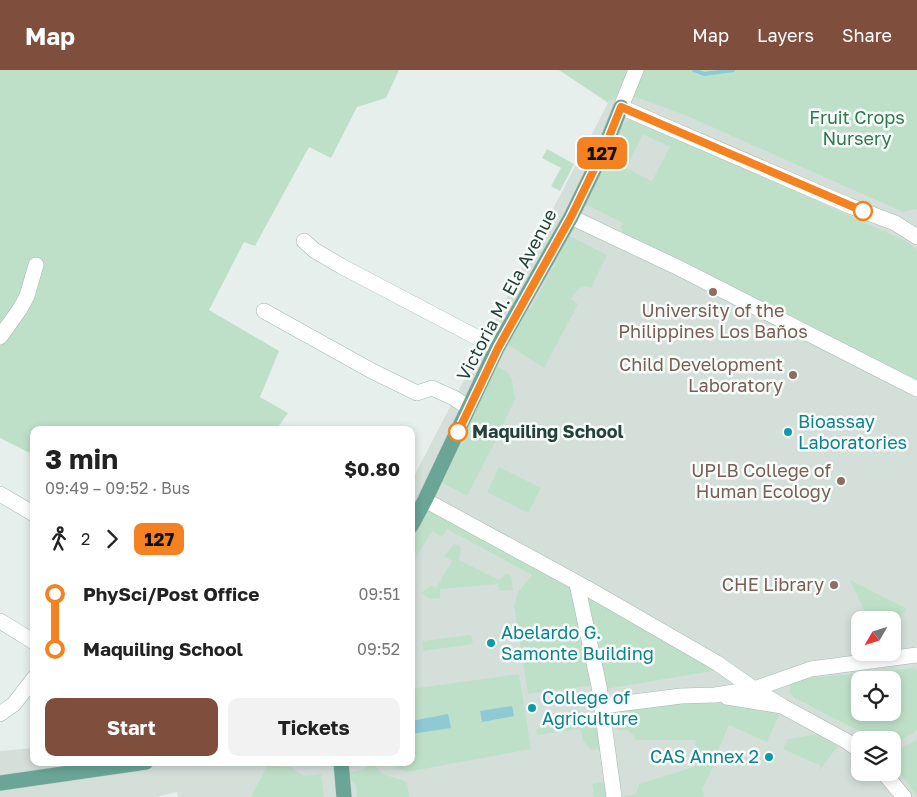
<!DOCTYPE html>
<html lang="en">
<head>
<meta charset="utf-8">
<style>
  body { margin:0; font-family:"Golos Text",sans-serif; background:#f2f2f2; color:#222; height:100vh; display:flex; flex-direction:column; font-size:19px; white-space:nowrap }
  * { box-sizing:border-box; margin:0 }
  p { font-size:16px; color:#767676 }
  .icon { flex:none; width:28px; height:28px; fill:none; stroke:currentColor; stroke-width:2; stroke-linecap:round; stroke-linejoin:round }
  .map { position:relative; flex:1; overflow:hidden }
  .side { position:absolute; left:30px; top:356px; width:385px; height:340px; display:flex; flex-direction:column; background:#fff; border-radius:10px; box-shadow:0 2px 8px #0003 }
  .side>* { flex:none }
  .badge { padding:0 10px; border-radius:8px; font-size:18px; line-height:32px }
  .needle { width:32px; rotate:231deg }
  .tools { position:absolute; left:851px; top:541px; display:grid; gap:10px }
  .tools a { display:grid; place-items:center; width:50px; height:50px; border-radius:10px; background:#fff; box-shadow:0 2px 8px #0003; font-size:25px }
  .map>.badge { position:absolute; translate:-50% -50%; box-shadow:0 0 0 2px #fff }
  .legs { display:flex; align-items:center; gap:8px; height:55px; padding:0 15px; font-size:16px }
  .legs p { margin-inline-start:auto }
  .overview { display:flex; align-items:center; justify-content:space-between; height:85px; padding:0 15px }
  h1 { font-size:28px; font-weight:700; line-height:38px }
  .action { display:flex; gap:10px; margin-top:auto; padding:10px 15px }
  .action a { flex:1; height:58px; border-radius:10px; background:#804e3d; color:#fff; font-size:20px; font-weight:700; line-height:58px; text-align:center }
  .action a+a { background:#f2f2f2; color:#222 }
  ul { padding:0 15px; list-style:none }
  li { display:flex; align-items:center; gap:18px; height:55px; font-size:19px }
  li i { display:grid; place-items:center; width:8px; height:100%; margin:0 6px; background:currentColor }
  li i::after { content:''; width:12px; height:12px; margin:-6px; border:4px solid; border-radius:50%; background:#fff }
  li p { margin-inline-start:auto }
  li:first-child i { background:linear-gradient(#0000 50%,currentColor 0) }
  li:last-child i { background:linear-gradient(currentColor 50%,#0000 0) }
  header { display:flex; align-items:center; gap:30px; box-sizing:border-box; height:70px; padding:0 25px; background:#804e3d; color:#fff }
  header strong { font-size:24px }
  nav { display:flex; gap:28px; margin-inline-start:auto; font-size:18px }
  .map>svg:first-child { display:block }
  .built { fill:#d4dfda; fill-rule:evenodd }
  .green { fill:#bfe0c8; fill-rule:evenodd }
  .water { fill:#8ec9d4 }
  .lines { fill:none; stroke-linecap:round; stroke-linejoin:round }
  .stream { stroke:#8ec9d4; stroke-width:4 }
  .minor-casing { stroke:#a8b8b2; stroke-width:16 }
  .major-casing { stroke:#c2cac8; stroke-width:16 }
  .minor { stroke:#fff; stroke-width:15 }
  .major { stroke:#6aa596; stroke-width:15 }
  .line-1-casing { stroke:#fff; stroke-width:11 }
  .line-1 { stroke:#f58220; stroke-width:8 }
  .stop-1-dot { fill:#fff; stroke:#f58220; stroke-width:2.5 }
  .education-dot { fill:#8d6e63; stroke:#f7fbf9; stroke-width:2 }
  .culture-dot { fill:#0f9aa8; stroke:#f7fbf9; stroke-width:2 }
  .labels { text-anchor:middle; stroke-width:5; stroke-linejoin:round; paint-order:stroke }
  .park-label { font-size:18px; fill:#2d7a4b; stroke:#f7fbf9 }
  .street-label { font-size:18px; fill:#24423a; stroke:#f7fbf9 }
  .education-label { font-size:18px; fill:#785e54; stroke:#f7fbf9; text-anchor:end }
  .culture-label { font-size:18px; fill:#0d838f; stroke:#f7fbf9; text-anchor:start }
  .stop-label { font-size:18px; font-weight:bold; fill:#24423a; stroke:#f7fbf9; text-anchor:start }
</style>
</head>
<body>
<header>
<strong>Map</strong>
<nav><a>Map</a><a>Layers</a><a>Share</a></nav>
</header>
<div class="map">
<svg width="917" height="727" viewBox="0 0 917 727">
  <rect width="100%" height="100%" fill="#e6efeb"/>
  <path class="built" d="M559 0H917V727H178L177 722 157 727H0V681L34 678V692H411V412L608 33ZM860 550H892V582H860ZM860 610H892V642H860ZM860 670H892V702H860Z"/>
  <g class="green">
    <polygon points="0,0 399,0 386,28 357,37 331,88 309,77 255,176 244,172 209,240 279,281 260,327 288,343 276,360 34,360 34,385 0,368"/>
    <polygon points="559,0 917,0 917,139 903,142 685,45 639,28 622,24 608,32"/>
    <path d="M631 48 908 172 917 180V315L624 170 621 157 623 153 579 131 622 55ZM643 64 670 77 652 111 626 98Z"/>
    <polygon points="547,79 574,94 560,121 551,116 561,98 542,88"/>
    <polygon points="564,163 607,185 591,218 586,216 578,219 571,229 578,234 544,298 507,274 525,239 531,238 560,184 558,174"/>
    <polygon points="497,296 508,303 512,310 515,329 497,368 467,426 441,412"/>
    <polygon points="499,397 541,418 528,443 487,422"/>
    <polygon points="426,435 724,599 605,619 594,615 528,624 514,536 518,522 532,505 447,459 442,467 432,461 411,496 411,462"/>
    <path d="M454 474 459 475 461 479 459 490 499 510 507 503 511 506 513 520 499 521 498 514 440 519V528C433 529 427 530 422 523L424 520 431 516 436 518 452 491 444 486Z"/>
    <polygon points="850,510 907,539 897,552 893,555 892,550 869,550"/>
    <polygon points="471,565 473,574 423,581 422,571"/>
    <path d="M914 598 917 601V660L902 670 893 672 892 670H876L795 628 789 623 791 614 797 609ZM860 610H892V642H860Z"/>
    <polygon points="519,604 531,679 407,702 393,696 390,693 411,692 411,619"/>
    <polygon points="717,630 761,637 779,645 767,672 729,655 719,678 717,689 702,719 704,727 621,727 636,724 639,714 700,695 695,670 636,670 635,667 627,660 617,660 614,642 685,632"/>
    <polygon points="599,650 610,727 594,727 592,714 605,711 601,679 592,680 584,672 580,659 537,665 536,659"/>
    <polygon points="819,664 838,676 819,701 821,696 783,679 788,669"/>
    <polygon points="917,670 917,726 893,694 892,683"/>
    <polygon points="373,693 383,704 407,712 409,727 357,727 356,715 350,709 349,702 362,700"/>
    <polygon points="267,696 290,697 305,706 321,704 324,727 251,727"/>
  </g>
  <g class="water">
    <polygon points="512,636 514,646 482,652 480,641"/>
    <polygon points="448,644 451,658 411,664 411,651"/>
  </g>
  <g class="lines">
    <polyline class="stream" points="694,0 704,4 733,0"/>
    <g class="minor-casing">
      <g id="minor">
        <polyline points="636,0 621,37 850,136 895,153 917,167"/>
        <polyline points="571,147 679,198 917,319"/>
        <polyline points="304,171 314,180 341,196 497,278"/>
        <polyline points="264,241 372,301 417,323 432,318 454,328 469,338"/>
        <polyline points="0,267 20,239 27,226 36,195"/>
        <polyline points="0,424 34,444"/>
        <polyline points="425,430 585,517 717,593 754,619 782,636"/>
        <polyline points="577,514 599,616 614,727"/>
        <polyline points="0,551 34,572"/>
        <polyline points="727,627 782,636 848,672 860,681"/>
        <polyline points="602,636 681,626 715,625 754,619 811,599 917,585"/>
        <polyline points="0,644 14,634 34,608"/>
        <polyline points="883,702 904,727"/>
      </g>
    </g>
    <g class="major-casing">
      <g id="major">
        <polyline points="411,456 425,430 497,278 571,147 605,77 621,37"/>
        <polyline points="341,692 344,727"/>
        <polyline points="0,713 146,692"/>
      </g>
    </g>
    <use href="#minor" class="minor"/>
    <use href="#major" class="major"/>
  </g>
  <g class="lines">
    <g class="line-1-casing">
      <polyline id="line-1" points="458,362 498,278 571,147 605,77 621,37 863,141"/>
    </g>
    <use href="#line-1" class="line-1"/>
  </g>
  <g class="stop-1-dot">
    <circle cx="863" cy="141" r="9"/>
    <circle cx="458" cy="362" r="9"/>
  </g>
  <g class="education-dot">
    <circle cx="713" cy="222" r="5"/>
    <circle cx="793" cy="305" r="5"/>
    <circle cx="841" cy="411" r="5"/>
    <circle cx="834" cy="515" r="5"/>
  </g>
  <g class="culture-dot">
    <circle cx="788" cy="362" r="5"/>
    <circle cx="491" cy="573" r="5"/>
    <circle cx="532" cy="638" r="5"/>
    <circle cx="769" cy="687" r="5"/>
  </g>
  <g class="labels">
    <g class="park-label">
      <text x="857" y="54">Fruit Crops<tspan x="857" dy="21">Nursery</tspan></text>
    </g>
    <g class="street-label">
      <text transform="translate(507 225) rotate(-62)" y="6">Victoria M. Ela Avenue</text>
    </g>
    <g class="education-label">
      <text x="713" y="247" text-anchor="middle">University of the<tspan x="713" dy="21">Philippines Los Baños</tspan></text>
      <text x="783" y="301">Child Development<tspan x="783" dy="21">Laboratory</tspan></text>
      <text x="831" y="407">UPLB College of<tspan x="831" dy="21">Human Ecology</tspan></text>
      <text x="824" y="521">CHE Library</text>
    </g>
    <g class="culture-label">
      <text x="798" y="358">Bioassay<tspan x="798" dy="21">Laboratories</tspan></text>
      <text x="501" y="569">Abelardo G.<tspan x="501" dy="21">Samonte Building</tspan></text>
      <text x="542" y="634">College of<tspan x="542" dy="21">Agriculture</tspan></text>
      <text x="759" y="693" text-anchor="end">CAS Annex 2</text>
    </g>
    <g class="stop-label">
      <text x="472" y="368">Maquiling School</text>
    </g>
  </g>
</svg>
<div class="tools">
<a><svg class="needle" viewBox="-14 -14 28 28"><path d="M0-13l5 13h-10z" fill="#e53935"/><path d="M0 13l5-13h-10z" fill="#767676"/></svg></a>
<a><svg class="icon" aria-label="locate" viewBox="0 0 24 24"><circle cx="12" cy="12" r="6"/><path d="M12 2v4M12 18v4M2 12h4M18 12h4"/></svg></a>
<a><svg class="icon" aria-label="layers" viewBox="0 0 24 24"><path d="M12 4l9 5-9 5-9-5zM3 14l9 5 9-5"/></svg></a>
</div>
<b class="badge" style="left:602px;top:83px;background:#f58220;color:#111">127</b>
<section class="side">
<div class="overview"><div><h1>3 min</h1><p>09:49 – 09:52 · Bus</p></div><b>$0.80</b></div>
<div class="legs"><svg class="icon" aria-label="walk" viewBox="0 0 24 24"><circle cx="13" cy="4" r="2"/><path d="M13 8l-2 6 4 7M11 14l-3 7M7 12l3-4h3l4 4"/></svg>2<svg class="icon" aria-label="forward" viewBox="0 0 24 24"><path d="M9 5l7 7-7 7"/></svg><b class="badge" style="background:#f58220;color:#111">127</b></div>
<ul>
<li><i style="color:#f58220"></i><b>PhySci/Post Office</b><p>09:51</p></li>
<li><i style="color:#f58220"></i><b>Maquiling School</b><p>09:52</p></li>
</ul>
<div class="action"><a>Start</a><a>Tickets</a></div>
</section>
</div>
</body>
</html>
